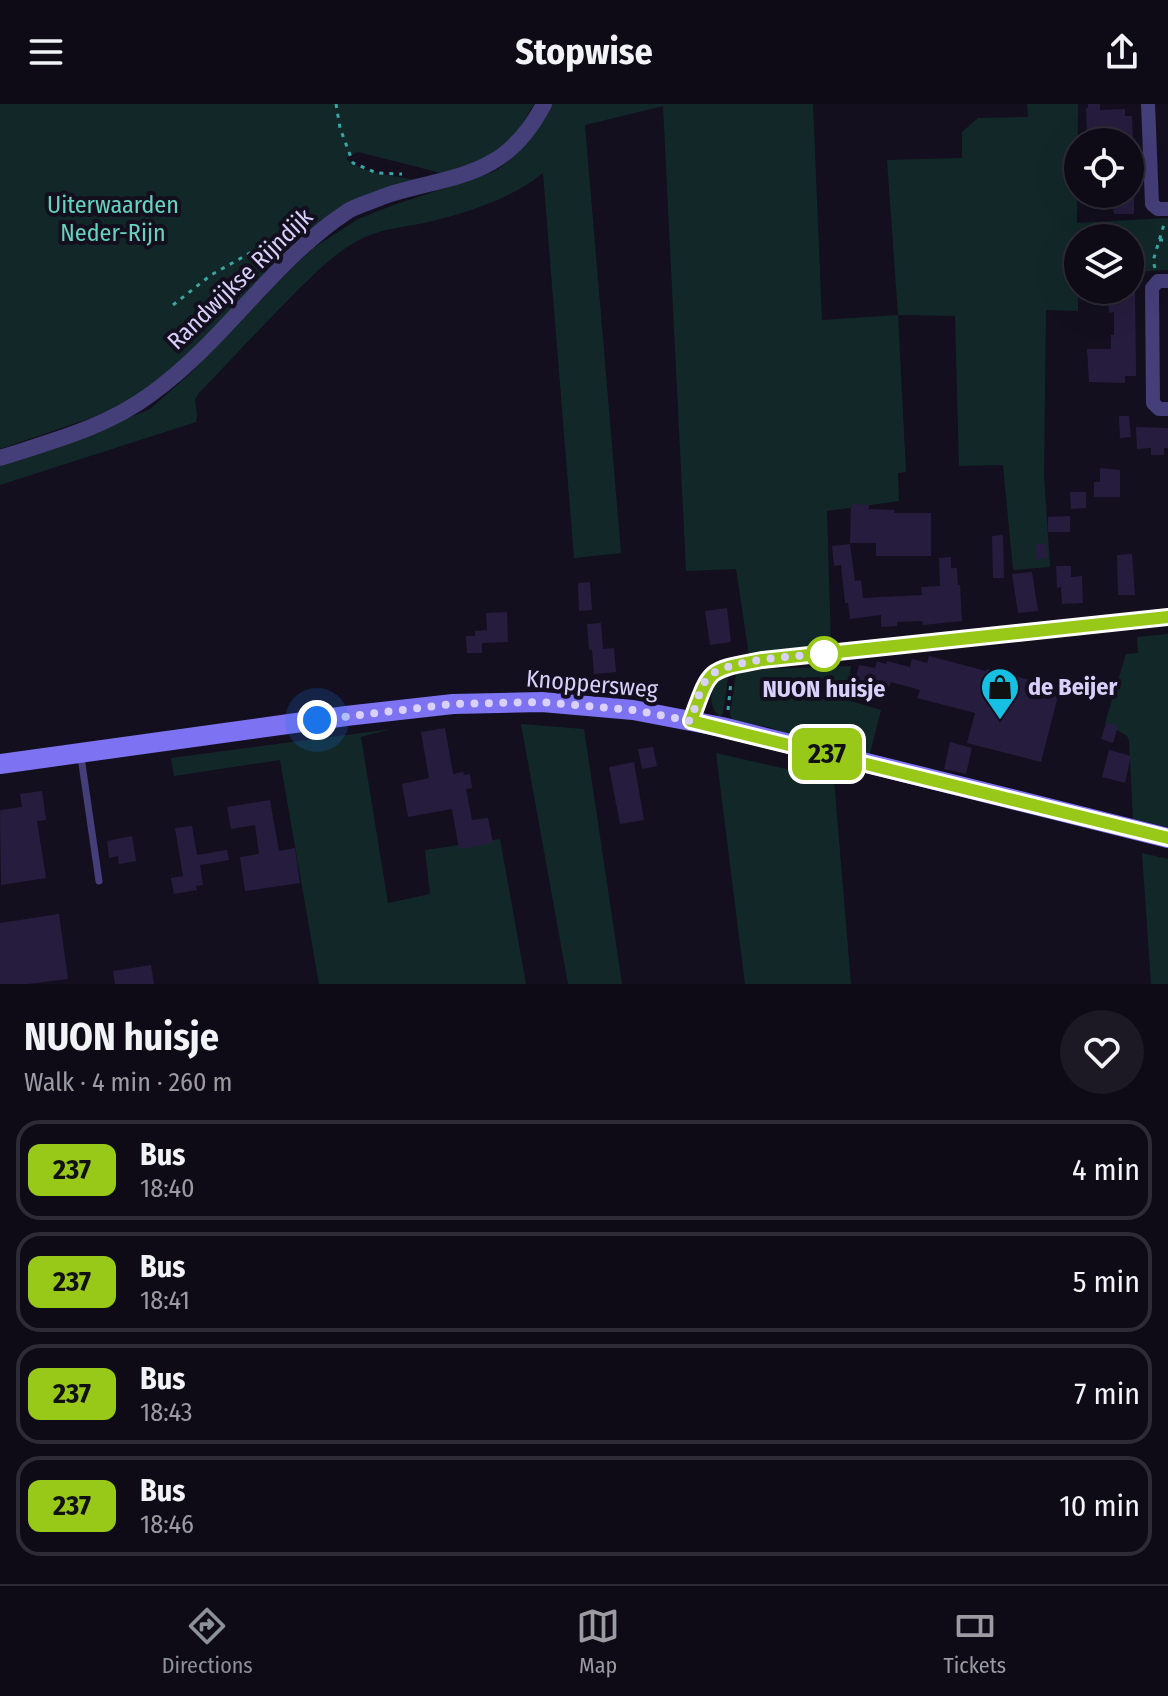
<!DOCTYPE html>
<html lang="en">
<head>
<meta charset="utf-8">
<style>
  body { margin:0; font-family:"Fira Sans Condensed",sans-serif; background:#1c1924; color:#f1f3f6; height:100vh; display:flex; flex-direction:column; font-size:30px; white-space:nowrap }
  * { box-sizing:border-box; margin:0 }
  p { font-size:26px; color:#9b9ba1 }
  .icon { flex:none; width:44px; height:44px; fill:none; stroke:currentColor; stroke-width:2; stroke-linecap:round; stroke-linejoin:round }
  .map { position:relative; height:880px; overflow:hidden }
  .sheet { display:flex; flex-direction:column; background:#0e0b17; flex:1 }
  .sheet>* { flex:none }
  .badge { padding:0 16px; border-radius:12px; font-size:28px; line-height:52px }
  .controls { position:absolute; left:1064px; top:24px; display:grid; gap:16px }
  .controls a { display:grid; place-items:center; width:80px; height:80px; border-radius:50%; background:#0e0b17; box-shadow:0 8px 32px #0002,0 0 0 2px #2e2b36; font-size:40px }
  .you { position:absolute; width:40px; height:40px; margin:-20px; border:6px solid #fff; border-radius:50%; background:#1a73e8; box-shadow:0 0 0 12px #1a73e833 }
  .map>.badge { position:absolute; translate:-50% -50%; box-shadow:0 0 0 4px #fff }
  .round { display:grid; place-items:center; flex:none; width:84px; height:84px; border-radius:42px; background:#1c1924 }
  .head { display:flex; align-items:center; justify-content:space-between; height:136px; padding:0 24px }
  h1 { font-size:38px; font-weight:700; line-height:60px }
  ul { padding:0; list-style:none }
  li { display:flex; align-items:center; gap:24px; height:100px; margin:0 16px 12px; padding:0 8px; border:4px solid #2e2b36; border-radius:24px }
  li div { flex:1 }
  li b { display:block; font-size:30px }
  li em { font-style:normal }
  li .badge { min-width:88px; font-weight:700; text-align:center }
  header { display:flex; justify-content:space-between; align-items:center; height:104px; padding:0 24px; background:#0e0b17; font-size:36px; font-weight:700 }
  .tab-bar { display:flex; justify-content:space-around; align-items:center; height:112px; border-top:2px solid #2e2b36; background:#0e0b17; font-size:22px; color:#9b9ba1 }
  .tab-bar a { display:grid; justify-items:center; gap:4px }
  .tab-bar .selected { color:#8c9099 }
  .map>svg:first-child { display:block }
  .green { fill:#122828 }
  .building { fill:#261d3e }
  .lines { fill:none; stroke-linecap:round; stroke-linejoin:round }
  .path { stroke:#39a6a6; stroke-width:3; stroke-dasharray:4 6; stroke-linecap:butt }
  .service { stroke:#443e79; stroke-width:7 }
  .minor { stroke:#443e79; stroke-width:14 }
  .tertiary { stroke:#443e79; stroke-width:16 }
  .secondary { stroke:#7d72f1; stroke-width:20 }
  .line-casing { stroke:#fff; stroke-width:18 }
  .line { stroke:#98c818; stroke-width:12 }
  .walk { stroke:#d9d1fb; stroke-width:8; stroke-dasharray:0 14.4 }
  .stop-dot { fill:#fff; stroke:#98c818; stroke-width:4 }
  .labels { text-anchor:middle; stroke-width:8; stroke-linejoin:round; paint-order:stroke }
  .park-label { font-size:24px; fill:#65d3be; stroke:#130f1f }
  .street-label { font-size:24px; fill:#d9d1fb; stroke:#130f1f }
  .poi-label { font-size:24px; font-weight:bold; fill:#d9d1fb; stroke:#130f1f; text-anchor:start }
  .stop-label { font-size:24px; font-weight:bold; fill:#d9d1fb; stroke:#130f1f }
</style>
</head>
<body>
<header><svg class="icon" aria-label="menu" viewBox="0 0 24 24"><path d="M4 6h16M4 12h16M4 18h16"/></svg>Stopwise<svg class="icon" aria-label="share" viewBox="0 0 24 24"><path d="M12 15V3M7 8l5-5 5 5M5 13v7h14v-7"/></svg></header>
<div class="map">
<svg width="1168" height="880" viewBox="0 0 1168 880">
  <rect width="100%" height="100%" fill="#130f1f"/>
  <g class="green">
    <path d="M0 0H534L515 32 481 58 445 70 358 48 346 54C358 69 402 73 422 77L368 93 160 276 122 301 91 314 0 345Z"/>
    <path d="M551 0H813L822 216 898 211 887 56 962 54V28L978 14 1028 13 1027 0H1078L1077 119 1168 114V166L1130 168V134H1078V207L1046 206 1044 371 1050 463 1013 466 1003 361 959 362 955 212 898 211 906 368 898 369 899 397 827 407 831 543 749 551 736 465 686 467 663 2 585 21 621 449 574 454 543 69C509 96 466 109 424 119 404 123 383 125 365 133 337 146 314 170 293 191 261 223 230 257 199 289L195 295 197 311 196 318 0 381V361L123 316 150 305 192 268 294 162 315 143 358 115 391 102 493 68C520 53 534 25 551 0Z"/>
    <polygon points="1168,530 1168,723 1133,715 1129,636 1127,632 1105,619 1126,550 1138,549 1137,533"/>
    <path d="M851 562C849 575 847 584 837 593L881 606 869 653 812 638 768 623 733 617 730 611 736 570 740 566Z"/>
    <path d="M727 570 728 574 723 610 719 613C705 596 711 582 727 570Z"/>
    <polygon points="521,620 584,625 622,880 568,880"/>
    <polygon points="392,625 361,633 388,799 430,790 425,746 500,735 526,880 319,880 280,656 174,672 171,654"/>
    <polygon points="716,649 834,676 851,880 745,880"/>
    <polygon points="1142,749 1168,755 1168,880 1151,880"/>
  </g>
  <g class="building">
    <polygon points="1088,0 1100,0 1100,6 1125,5 1125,12 1132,12 1133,38 1108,38 1107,32 1087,33 1086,4 1088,4"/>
    <polygon points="1107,90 1134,90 1134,110 1114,110 1113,101 1107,101"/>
    <polygon points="1108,186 1135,186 1136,272 1125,272 1125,279 1089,278 1087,245 1111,245 1111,231 1114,231 1114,208 1109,209"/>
    <polygon points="1119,312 1129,312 1131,333 1120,334"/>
    <polygon points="1136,323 1168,324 1168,344 1164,344 1164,351 1151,351 1151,344 1137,345"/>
    <polygon points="1100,364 1120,366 1120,393 1094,393 1094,378 1100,378"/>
    <polygon points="1070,388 1086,388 1086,404 1071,405"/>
    <polygon points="851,400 869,401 869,405 895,406 894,409 931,409 931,452 876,452 876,439 850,439"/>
    <polygon points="1070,412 1070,428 1048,428 1048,413"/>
    <polygon points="1003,431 1004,474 993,474 992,432"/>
    <polygon points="1046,439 1048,454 1036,455 1035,440"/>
    <polygon points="850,440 855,477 861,476 863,494 922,491 921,483 940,482 939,454 951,453 951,464 957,464 958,481 960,481 962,517 923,521 922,517 897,518 897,522 881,523 881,511 850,515 848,499 845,499 841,461 834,462 832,442"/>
    <polygon points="1132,450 1135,491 1118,491 1117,451"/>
    <polygon points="1056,462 1071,462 1071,473 1082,472 1083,499 1062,500 1061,483 1057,484"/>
    <polygon points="1032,468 1038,507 1018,509 1012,470"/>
    <polygon points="590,478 592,506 579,507 578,479"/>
    <polygon points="727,504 731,538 710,541 705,507"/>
    <polygon points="507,508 508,538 482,539 482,549 467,549 466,532 475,532 475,527 487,526 486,509"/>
    <polygon points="601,519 603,545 614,544 616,568 594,570 592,546 589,546 587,520"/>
    <polygon points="929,552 986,567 987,565 1060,584 1041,658 967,639 975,609 917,594 920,586 891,578 883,597 852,589 859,561 875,564 877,557 886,560 887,557 910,563 912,555 927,559"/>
    <polygon points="1106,619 1118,622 1113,639 1101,635"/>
    <polygon points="445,624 453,670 463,668 464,671 470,670 472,684 466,685 472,716 488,714 493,739 459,745 452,705 408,713 402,680 429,674 421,628"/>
    <polygon points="950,638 972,644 966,670 944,665"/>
    <polygon points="653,643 657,662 642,665 638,645"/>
    <polygon points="1109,646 1131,652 1125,679 1102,673"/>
    <polygon points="634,658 644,716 620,720 609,663"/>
    <polygon points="42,687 46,716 37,717 46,774 1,781 0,706 22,703 20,690"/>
    <polygon points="270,696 279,747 295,744 300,779 245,787 240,753 259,750 255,721 231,725 227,703"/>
    <polygon points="192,722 197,751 227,746 229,756 200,761 203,781 196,782 197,786 174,790 171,774 183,772 175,724"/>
    <polygon points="132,732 136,757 119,760 118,752 109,754 107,737"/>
    <polygon points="59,810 68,875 28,880 0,880 0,819"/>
    <polygon points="151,861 154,880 115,880 113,867"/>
  </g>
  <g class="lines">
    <g class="path">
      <polyline points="336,0 340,24 353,59 377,69 402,70"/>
      <polyline points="1159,136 1168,136"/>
      <polyline points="1155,164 1153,157 1165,117"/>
      <polyline points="173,201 211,171 266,140 296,128"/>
      <polyline points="728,606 731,577"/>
    </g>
    <polyline class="service" points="81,653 99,777"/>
    <g class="minor">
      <polyline points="1148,0 1152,100 1158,105 1168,105"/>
      <polyline points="1168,177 1158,177 1152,184 1153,299 1159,305 1168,305"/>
      <path d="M691 617C711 563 706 567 762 556L1168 513"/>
    </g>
    <path class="tertiary" d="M0 354C52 337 107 323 151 290 224 238 272 157 348 107 358 101 371 98 382 93 417 80 459 77 492 58 515 45 532 23 544 0"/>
    <polyline class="secondary" points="0,660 346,612 453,600 542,598 633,606 722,623 1168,734"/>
  </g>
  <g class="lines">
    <g class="line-casing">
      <path id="line" d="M1168 513 762 556C706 567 711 563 691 617L1168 734"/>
    </g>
    <use href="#line" class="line"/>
    <path class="walk" d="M317 616 453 600 542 598 633 606 691 617C695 604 699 587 706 576 720 554 806 552 832 549L824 550"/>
  </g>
  <defs>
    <g id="shop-pin" transform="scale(2)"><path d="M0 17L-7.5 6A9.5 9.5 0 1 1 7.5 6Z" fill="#16c0e2" stroke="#130f1f"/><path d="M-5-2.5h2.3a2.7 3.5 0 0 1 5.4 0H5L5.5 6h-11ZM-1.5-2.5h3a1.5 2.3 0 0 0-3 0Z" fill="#111"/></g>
  </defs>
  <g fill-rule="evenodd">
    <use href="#shop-pin" x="1000" y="583"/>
  </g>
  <circle class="stop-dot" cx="824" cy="550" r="16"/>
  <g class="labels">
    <g class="park-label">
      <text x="113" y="109">Uiterwaarden<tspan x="113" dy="28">Neder-Rijn</tspan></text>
    </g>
    <g class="street-label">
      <text transform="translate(240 175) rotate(-44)" y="8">Randwijkse Rijndijk</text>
      <text transform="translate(592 580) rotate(5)" y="8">Knoppersweg</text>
    </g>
    <g class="poi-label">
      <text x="1028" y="591">de Beijer</text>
    </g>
    <g class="stop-label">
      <text x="824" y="593">NUON huisje</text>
    </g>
  </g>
</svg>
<div class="controls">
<a><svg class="icon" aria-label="locate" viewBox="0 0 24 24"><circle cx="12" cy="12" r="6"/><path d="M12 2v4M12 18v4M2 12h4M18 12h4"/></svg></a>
<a><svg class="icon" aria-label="layers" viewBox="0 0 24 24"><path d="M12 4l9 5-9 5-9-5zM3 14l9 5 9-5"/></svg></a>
</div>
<div class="you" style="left:317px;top:616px"></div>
<b class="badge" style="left:827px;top:650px;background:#98c818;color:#111">237</b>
</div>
<section class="sheet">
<div class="head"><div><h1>NUON huisje</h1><p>Walk · 4 min · 260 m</p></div><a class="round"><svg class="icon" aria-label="heart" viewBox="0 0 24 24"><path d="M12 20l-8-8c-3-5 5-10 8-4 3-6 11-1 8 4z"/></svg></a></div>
<ul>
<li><span class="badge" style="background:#98c818;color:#111">237</span><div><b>Bus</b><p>18:40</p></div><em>4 min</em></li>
<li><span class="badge" style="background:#98c818;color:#111">237</span><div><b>Bus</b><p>18:41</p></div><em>5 min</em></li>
<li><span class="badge" style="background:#98c818;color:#111">237</span><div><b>Bus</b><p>18:43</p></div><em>7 min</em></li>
<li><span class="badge" style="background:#98c818;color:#111">237</span><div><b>Bus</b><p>18:46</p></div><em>10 min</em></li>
</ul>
</section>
<nav class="tab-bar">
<a class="selected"><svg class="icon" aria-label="directions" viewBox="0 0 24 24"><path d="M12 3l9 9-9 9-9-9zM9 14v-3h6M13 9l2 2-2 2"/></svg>Directions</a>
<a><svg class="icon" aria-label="map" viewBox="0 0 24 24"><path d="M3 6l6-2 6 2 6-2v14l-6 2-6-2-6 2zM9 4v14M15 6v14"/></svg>Map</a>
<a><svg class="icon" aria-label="tickets" viewBox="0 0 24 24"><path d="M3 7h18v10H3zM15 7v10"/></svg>Tickets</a>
</nav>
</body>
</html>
